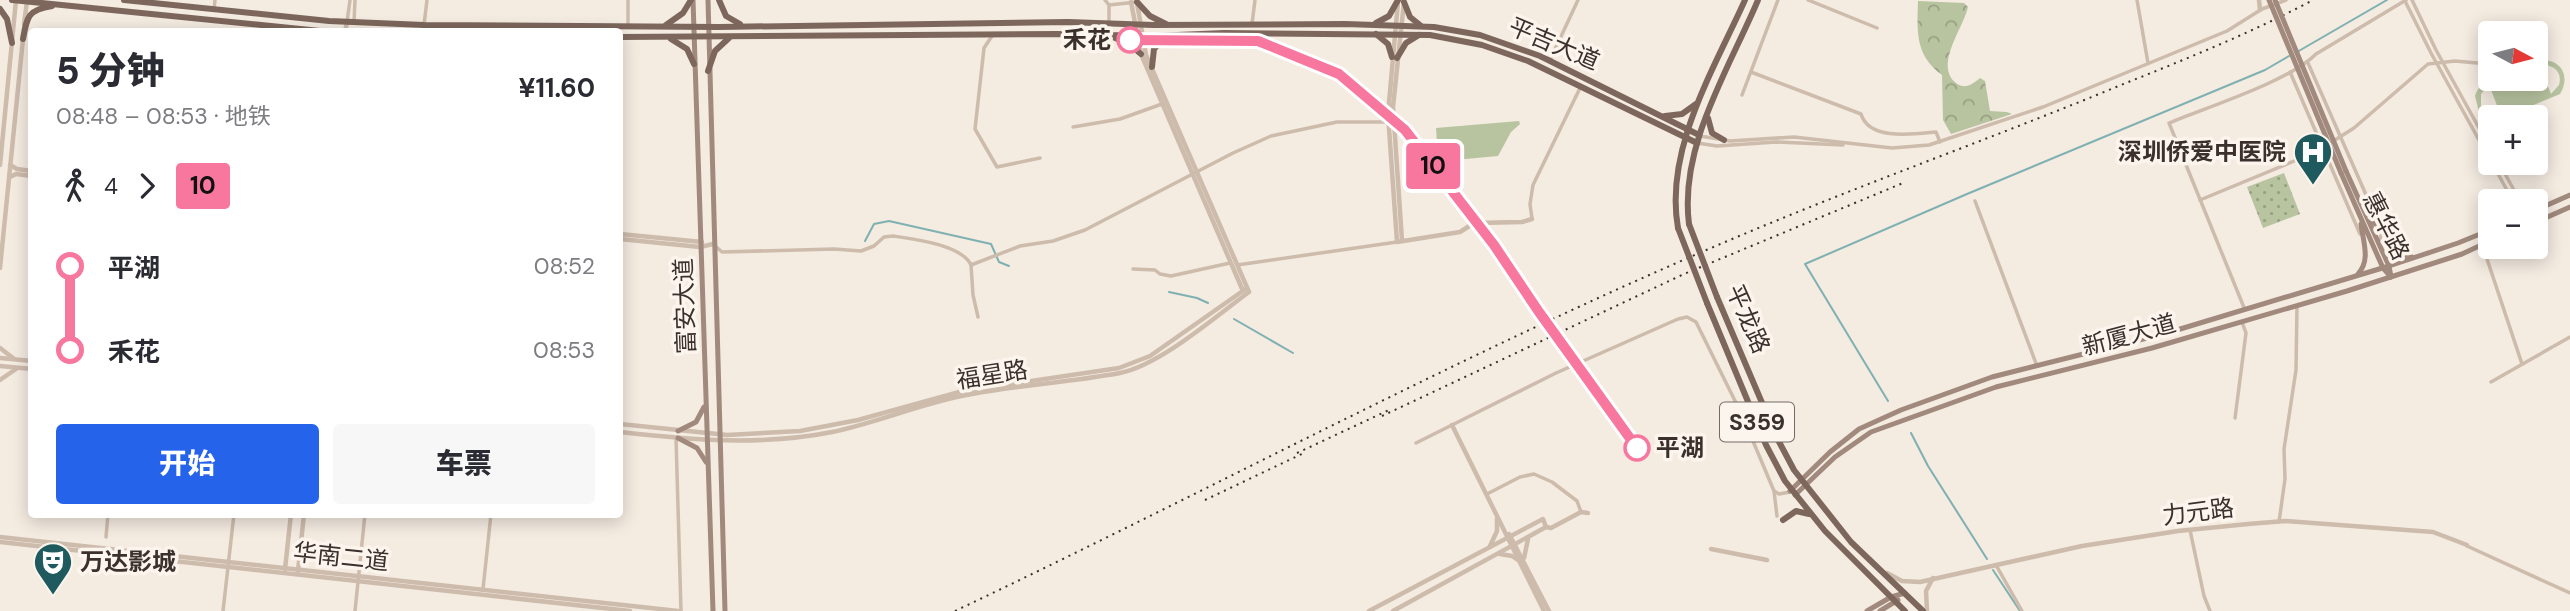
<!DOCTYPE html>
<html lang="zh">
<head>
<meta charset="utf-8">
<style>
  body { margin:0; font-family:"DM Sans","Noto Sans SC",sans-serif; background:#f7f7f7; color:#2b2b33; height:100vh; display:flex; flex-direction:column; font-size:26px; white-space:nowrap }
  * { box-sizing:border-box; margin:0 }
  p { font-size:23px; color:#7c7c81 }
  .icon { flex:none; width:38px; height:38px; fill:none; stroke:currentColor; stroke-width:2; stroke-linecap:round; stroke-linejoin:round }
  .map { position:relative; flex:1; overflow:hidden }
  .drawer { position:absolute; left:28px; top:28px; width:595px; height:490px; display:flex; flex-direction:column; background:#fff; border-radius:7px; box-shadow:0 4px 18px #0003 }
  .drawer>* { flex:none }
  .badge { padding:0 14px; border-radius:5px; font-size:24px; line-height:46px }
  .needle { width:46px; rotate:97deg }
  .controls { position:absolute; left:2478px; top:21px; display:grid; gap:14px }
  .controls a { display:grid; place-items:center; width:70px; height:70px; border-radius:7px; background:#fff; box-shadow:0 4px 18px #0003; font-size:35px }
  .map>.badge { position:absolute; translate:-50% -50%; box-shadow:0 0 0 4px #fff }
  .legs { display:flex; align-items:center; gap:10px; height:77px; padding:0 28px; font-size:23px }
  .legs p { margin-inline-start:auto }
  .overview { display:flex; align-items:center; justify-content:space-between; height:119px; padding:0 28px }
  h1 { font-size:38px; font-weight:800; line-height:52px }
  .action { display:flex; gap:14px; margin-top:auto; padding:14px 28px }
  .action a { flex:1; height:80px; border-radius:7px; background:#2563eb; color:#fff; font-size:28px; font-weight:800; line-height:80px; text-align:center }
  .action a+a { background:#f7f7f7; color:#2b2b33 }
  ul { padding:0 28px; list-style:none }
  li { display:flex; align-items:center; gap:24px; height:84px; font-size:26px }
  li i { display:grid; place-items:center; width:10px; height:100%; margin:0 9px; background:currentColor }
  li i::after { content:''; width:18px; height:18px; margin:-9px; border:5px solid; border-radius:50%; background:#fff }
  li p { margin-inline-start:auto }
  li:first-child i { background:linear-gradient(#0000 50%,currentColor 0) }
  li:last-child i { background:linear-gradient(currentColor 50%,#0000 0) }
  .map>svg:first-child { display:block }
  .grass { fill:#b8c4a0; fill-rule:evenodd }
  .park { fill:url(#park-crowns) }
  .garden { fill:url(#garden-dots) }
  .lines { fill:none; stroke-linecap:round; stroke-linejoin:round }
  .stream { stroke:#7fb0b2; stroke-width:2 }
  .minor { stroke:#cdbbac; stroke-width:3.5 }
  .tertiary { stroke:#cdbbac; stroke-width:4.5 }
  .secondary { stroke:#a18a7d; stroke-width:5 }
  .primary { stroke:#7d675c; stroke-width:6 }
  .rail { stroke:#3b302b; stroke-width:2; stroke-dasharray:2 5; stroke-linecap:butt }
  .secondary-bridge { stroke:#a18a7d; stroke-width:5 }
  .primary-bridge { stroke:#7d675c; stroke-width:6 }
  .line-1-casing { stroke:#fff; stroke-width:16 }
  .line-1 { stroke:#f8779e; stroke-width:10 }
  .stop-1-dot { fill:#fff; stroke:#f8779e; stroke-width:3.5 }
  .labels { text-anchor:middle; stroke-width:7; stroke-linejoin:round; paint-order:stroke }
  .shield { fill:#fbf5ee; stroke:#756b66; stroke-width:2 }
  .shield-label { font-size:23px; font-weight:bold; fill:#3b302b }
  .stop-label { font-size:24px; font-weight:bold; fill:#3b302b; stroke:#fbf5ee; text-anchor:end }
  .street-label { font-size:24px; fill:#3b302b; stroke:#fbf5ee }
  .poi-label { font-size:24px; font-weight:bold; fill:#3b302b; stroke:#fbf5ee; text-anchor:end }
</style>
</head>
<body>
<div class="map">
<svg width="2570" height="611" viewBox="0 0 2570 611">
  <defs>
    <pattern id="park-crowns" width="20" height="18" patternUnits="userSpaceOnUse" patternTransform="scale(1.75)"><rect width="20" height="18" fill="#b8c4a0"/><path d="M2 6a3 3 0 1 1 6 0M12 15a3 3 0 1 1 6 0" fill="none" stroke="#97a083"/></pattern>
    <pattern id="garden-dots" width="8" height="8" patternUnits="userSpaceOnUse" patternTransform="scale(1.75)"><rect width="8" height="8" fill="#b8c4a0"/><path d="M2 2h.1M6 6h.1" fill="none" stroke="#97a083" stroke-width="1.8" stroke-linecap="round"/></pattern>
  </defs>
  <rect width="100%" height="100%" fill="#f4ebe1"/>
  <g class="grass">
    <path d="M2542 60C2563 60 2570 78 2560 94L2504 117 2489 119 2479 112 2475 96C2483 71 2515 79 2536 79V62ZM2546 65C2557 67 2562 75 2559 85L2551 94 2540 66ZM2489 85 2500 113H2488L2481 106V94Z"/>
    <polygon points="1519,121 1520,124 1511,132 1498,156 1444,161 1438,157 1436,128"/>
  </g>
  <path class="park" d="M1918 1 1964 3 1968 7C1963 29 1934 65 1956 83 1965 90 1973 84 1980 78L1985 81 1990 111 2007 112 2012 114 1951 134 1943 120 1942 75C1915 55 1917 32 1918 1Z"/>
  <polygon class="garden" points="2284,173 2300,214 2263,228 2247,187"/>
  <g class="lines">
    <g class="stream">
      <polyline points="2297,52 2387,0"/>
      <polyline points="865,241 874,224 889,221 991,244 999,262 1009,266"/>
      <polyline points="1169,292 1197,298 1208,303"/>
      <polyline points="1234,319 1293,353"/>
      <polyline points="1888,401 1805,264 1967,194 2265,70 2289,56"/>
      <polyline points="1911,433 1928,466 1987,559"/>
      <polyline points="1993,570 2020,611"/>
    </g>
    <g class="minor">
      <polyline points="1105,0 1109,5 1109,23"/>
      <polyline points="1808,0 1877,28"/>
      <polyline points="2137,0 2148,63"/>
      <polyline points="2412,0 2436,50 2490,148"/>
      <polyline points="2405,1 2431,53 2490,160"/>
      <polyline points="1109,5 1137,2"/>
      <polyline points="214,9 215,0"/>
      <polyline points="347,22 350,0"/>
      <polyline points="354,22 355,0"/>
      <polyline points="1252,24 1255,0"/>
      <polyline points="424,25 427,0"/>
      <polyline points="628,26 628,0"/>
      <polyline points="992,36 984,48 975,129 997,167 1040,158"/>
      <polyline points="1550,60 1578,0"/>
      <polyline points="2308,63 2382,231 2379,244"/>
      <path d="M1751 72 1861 114C1869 141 1914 134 1936 132L1940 142"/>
      <polyline points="2290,72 2360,234"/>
      <polyline points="1742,95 1778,0"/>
      <polyline points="1073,127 1120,119 1162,104"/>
      <polyline points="1700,136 1730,141 1794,137 1892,148 1929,145 2043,107 2227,31 2262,9 2286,0"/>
      <polyline points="1697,143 1717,146 1776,142 1843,145"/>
      <polyline points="2492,163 2513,201"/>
      <polyline points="2499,163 2520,201"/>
      <polyline points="2200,200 2316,152 2354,128 2428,64 2455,61 2477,63"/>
      <polyline points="1975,201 2037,366"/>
      <polyline points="1532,219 1530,204 1533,185 1581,86"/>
      <polyline points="2482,244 2522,364"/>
      <path d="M714 245 722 252 834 249 861 251 874 246 884 237 893 236C914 239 962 245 971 265L1020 246 1053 241 1085 230 1233 153 1271 136 1337 122H1388"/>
      <polyline points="971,265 973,295 978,317"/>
      <polyline points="1237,265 1397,242"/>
      <polyline points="1133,269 1155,270 1160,274 1171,276 1230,263"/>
      <path d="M2245 310 2169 123C2207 107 2290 81 2316 54L2406 0"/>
      <polyline points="2491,382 2570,337"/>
      <polyline points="2235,418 2246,333 2242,322"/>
      <polyline points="676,438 681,611"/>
      <polyline points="1416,443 1556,373 1678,319 1687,317 1696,322 1742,415 1774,491 1777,516"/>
      <polyline points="1774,491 1779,494 1790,492"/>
      <polyline points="1487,494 1520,477 1534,474 1552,482 1577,501 1581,512"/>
      <polyline points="2279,522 2285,479 2284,449 2296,370 2297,306"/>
      <polyline points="2190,530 2204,596 2210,611"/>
      <polyline points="106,537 108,514"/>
      <polyline points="2467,546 2570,593"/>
      <polyline points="1996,565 2022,611"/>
      <polyline points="483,589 491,514"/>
      <polyline points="223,611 234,514"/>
      <polyline points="355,611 365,514"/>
    </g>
    <g class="tertiary">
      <polyline points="2259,0 2260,10"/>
      <polyline points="1131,2 1141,54 1243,291"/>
      <polyline points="1398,2 1388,114 1397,242 1460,232 1474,223 1522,222 1532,219"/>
      <polyline points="24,24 27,1"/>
      <polyline points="345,32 347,22"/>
      <polyline points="0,165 16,0"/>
      <polyline points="10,165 17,169 32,171"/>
      <polyline points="10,177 16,174 32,176"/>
      <polyline points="620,234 702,242"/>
      <polyline points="620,239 700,247 713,244"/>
      <polyline points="1402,241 1393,107 1404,2"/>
      <polyline points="0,268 23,39"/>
      <polyline points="0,348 13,358"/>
      <polyline points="0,358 32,361"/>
      <polyline points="0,366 32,369"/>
      <polyline points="0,380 16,369"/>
      <polyline points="620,424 727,435 800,431 858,420 963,391 1119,368 1150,356 1247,288"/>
      <polyline points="1452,425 1544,611"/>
      <path d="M620 432C690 440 762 446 832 432 880 422 924 402 972 394 1021 385 1071 382 1120 373 1160 365 1215 317 1249 292L1146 55 1137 3"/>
      <polyline points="1509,534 1549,611"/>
      <polyline points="0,537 678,611"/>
      <polyline points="0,542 630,611"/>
      <polyline points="1490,546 1497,531 1497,518"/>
      <polyline points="1711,549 1767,560"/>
      <polyline points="1500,554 1512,556 1518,560"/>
      <polyline points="1524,558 1528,539"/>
      <polyline points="285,569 291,514"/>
      <polyline points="298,571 304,514"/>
      <polyline points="1887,573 1902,581 1920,582 2082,546 2178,531 2248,524 2285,521 2433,532 2467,545"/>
      <polyline points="1369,611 1543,519 1546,527"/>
      <polyline points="1393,611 1546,527 1551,528 1581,512 1588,513"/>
      <polyline points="1927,611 1926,591 1933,578"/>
    </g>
    <g class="secondary">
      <polyline points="693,0 713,611"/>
      <polyline points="708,0 725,611"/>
      <polyline points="2346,171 2389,266 2391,277"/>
      <polyline points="2341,173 2383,268 2391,277"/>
      <polyline points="2536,210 2570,195"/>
      <path d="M2370 219C2374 223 2379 227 2383 231 2392 245 2394 255 2412 257"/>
      <polyline points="2536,222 2570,207"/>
      <path d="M2358 274C2371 260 2363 242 2361 224"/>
      <polyline points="678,431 696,422 704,407"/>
      <polyline points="678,438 697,448 706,462"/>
      <polyline points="1790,491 1830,452 1859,429 1901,410 1992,377 2167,333 2389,266 2458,243 2490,230"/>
      <polyline points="1795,495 1835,457 1871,432 1996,387 2152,348 2347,291 2462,254 2490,241"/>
      <polyline points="1867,611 1891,597 1905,593"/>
      <polyline points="1880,611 1898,600"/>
    </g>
    <g class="primary">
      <polyline points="12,0 330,32"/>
      <polyline points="124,0 329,21 424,25 719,27 1068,22 1153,25 1345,24 1434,27 1480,35 1540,56 1699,135"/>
      <polyline points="719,0 726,16 740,24"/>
      <polyline points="1137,2 1150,16 1166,24"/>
      <polyline points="1404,2 1410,17 1420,25"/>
      <polyline points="0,9 7,19 12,43"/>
      <polyline points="1376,23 1389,16 1398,0"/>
      <polyline points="666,25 683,13 691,0"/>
      <polyline points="1376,34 1388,44 1392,57"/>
      <polyline points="620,37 1057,34 1154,36 1224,33 1430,35 1482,45 1528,61 1697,143"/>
      <polyline points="1113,37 1129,44 1141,54"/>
      <path d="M23 39C27 16 28 10 52 6"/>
      <polyline points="671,39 687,49 694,64"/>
      <polyline points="1397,58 1406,43 1419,35"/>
      <polyline points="1152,67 1154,49 1166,36"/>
      <polyline points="708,71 715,51 729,38"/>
      <polyline points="1665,116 1682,114 1696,104"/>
      <polyline points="1708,118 1712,133 1724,140"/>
      <path d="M1689 224C1679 146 1729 69 1758 0"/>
      <path d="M1678 228C1664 150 1714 69 1745 0"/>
      <polyline points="1717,297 1777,438 1794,470 1851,542 1923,611"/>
      <polyline points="1707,303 1766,445 1785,481 1825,531 1905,611"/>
      <polyline points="1783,520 1796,511 1809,514"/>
    </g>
    <g class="rail">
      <polyline points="1382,416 1684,274 1903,183"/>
      <polyline points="1297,453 1389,410"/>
      <polyline points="1205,500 1306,452"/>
      <path d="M955 611C1210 490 1458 356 1718 245 1851 188 1988 140 2121 85 2186 59 2251 33 2313 0"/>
    </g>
    <g class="secondary-bridge">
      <polyline points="2269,0 2341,173"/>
      <polyline points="2275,0 2346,171"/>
    </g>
    <g class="primary-bridge">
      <polyline points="1689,224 1717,297"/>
      <polyline points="1678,228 1707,303"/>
    </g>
  </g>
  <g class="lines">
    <g class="line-1-casing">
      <polyline id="line-1" points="1130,40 1258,41 1339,74 1405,130 1494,245 1539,312 1637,448"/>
    </g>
    <use href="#line-1" class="line-1"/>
  </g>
  <defs>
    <g id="hospital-pin" transform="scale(2.0125)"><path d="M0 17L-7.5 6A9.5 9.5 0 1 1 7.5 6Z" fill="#1f5a5e" stroke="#fbf5ee"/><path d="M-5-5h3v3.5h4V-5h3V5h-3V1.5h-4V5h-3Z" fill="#fff"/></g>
    <g id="theatre-pin" transform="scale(2.0125)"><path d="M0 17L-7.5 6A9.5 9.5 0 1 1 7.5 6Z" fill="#1f5a5e" stroke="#fbf5ee"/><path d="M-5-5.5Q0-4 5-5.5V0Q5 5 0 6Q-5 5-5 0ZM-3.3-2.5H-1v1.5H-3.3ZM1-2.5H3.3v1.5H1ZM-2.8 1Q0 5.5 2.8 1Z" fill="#fff"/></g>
  </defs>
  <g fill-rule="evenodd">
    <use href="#hospital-pin" x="2313" y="152"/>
    <use href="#theatre-pin" x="53" y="562"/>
  </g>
  <g class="stop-1-dot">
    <circle cx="1130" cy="40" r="12"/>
    <circle cx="1637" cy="448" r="12"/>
  </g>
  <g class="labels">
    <rect class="shield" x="1720" y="402.5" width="74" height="39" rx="5"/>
    <g class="shield-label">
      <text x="1757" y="430">S359</text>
    </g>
    <g class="stop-label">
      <text x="1111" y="48">禾花</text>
      <text x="1656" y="456" text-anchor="start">平湖</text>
    </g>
    <g class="street-label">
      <text transform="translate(1554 44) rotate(23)" y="8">平吉大道</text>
      <text transform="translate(2386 226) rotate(63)" y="8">惠华路</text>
      <text transform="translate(685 306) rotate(-92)" y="8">富安大道</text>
      <text transform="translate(1748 319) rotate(66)" y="8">平龙路</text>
      <text transform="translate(2129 335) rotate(-15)" y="8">新厦大道</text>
      <text transform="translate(992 375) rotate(-9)" y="8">福星路</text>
      <text transform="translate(2198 512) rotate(-7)" y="8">力元路</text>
      <text transform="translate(341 557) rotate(6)" y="8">华南二道</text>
    </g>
    <g class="poi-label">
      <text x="2286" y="160">深圳侨爱中医院</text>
      <text x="80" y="570" text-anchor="start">万达影城</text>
    </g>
  </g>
</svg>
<div class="controls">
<a><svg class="needle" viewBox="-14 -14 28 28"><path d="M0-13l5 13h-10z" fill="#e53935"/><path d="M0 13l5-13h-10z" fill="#7c7c81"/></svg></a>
<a>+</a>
<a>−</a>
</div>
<b class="badge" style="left:1433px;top:166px;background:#f8779e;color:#111">10</b>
<section class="drawer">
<div class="overview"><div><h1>5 分钟</h1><p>08:48 – 08:53 · 地铁</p></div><b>¥11.60</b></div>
<div class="legs"><svg class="icon" aria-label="walk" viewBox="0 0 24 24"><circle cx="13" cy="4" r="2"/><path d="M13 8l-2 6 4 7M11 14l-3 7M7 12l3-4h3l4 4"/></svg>4<svg class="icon" aria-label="forward" viewBox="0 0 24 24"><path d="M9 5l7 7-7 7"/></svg><b class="badge" style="background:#f8779e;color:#111">10</b></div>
<ul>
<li><i style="color:#f8779e"></i><b>平湖</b><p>08:52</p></li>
<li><i style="color:#f8779e"></i><b>禾花</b><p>08:53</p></li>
</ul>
<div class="action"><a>开始</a><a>车票</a></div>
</section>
</div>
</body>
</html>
